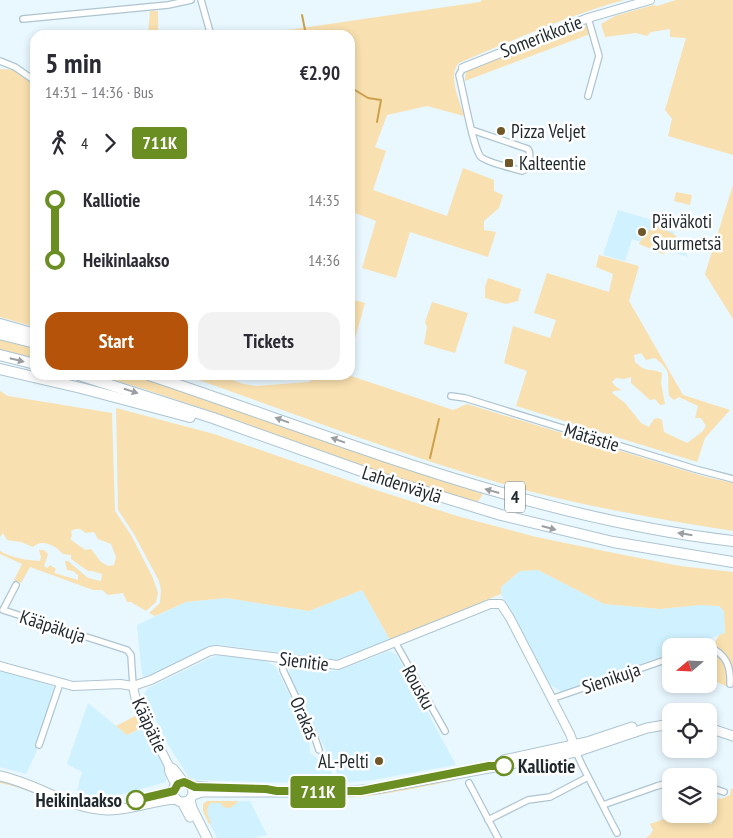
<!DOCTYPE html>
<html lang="en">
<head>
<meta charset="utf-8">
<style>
  body { margin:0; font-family:"PT Sans Narrow",sans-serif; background:#f2f2f3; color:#2b2b33; height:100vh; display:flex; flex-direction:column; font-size:19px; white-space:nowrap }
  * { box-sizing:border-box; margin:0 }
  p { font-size:16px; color:#7c7c81 }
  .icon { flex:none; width:28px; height:28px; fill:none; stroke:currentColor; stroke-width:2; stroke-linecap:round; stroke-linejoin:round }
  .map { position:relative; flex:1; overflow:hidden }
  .side { position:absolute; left:30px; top:30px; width:325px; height:350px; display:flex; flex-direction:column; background:#fff; border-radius:15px; box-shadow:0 2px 8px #0003 }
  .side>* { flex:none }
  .badge { padding:0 10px; border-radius:4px; font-size:18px; line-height:32px }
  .needle { width:32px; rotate:251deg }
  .fabs { position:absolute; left:662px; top:638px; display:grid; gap:10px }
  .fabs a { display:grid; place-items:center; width:55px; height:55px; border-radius:10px; background:#fff; box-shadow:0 2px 8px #0003; font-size:25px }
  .map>.badge { position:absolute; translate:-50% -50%; box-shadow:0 0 0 2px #fff }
  .legs { display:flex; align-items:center; gap:8px; height:55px; padding:0 15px; font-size:16px }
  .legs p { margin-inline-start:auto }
  .headline { display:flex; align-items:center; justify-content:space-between; height:85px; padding:0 15px }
  h1 { font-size:28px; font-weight:800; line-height:38px }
  .primary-button { display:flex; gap:10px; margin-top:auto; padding:10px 15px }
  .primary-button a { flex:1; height:58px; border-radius:15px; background:#b45309; color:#fff; font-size:20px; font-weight:800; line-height:58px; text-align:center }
  .primary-button a+a { background:#f2f2f3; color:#2b2b33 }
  ul { padding:0 15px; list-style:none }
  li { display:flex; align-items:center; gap:18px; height:60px; font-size:19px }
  li i { display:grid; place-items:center; width:8px; height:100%; margin:0 6px; background:currentColor }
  li i::after { content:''; width:12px; height:12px; margin:-6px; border:4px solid; border-radius:50%; background:#fff }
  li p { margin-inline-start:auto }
  li:first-child i { background:linear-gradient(#0000 50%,currentColor 0) }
  li:last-child i { background:linear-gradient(currentColor 50%,#0000 0) }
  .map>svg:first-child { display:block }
  .built { fill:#d0f1ff }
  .green { fill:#f9e0b0; fill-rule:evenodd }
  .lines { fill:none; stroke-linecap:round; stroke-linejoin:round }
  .stream { stroke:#cca14c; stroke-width:2 }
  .minor-casing { stroke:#aec5d0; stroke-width:8 }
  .tertiary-casing { stroke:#aec5d0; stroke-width:10 }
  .secondary-casing { stroke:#aec5d0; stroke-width:11 }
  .primary-casing { stroke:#aec5d0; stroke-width:11 }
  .motorway-casing { stroke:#aec5d0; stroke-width:12 }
  .minor { stroke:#fff; stroke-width:5.5 }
  .tertiary { stroke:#fff; stroke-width:8 }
  .secondary { stroke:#fff; stroke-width:9 }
  .primary { stroke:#fff; stroke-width:9 }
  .motorway { stroke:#fff; stroke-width:10 }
  .oneway { fill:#9a9ea0 }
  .line-1-casing { stroke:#fff; stroke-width:11 }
  .line-1 { stroke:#6b8e23; stroke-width:8 }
  .poi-dot { fill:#6f5727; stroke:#fff; stroke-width:2 }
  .stop-1-dot { fill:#fff; stroke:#6b8e23; stroke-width:2.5 }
  .labels { text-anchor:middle; stroke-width:5; stroke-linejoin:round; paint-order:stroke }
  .shield { fill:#fff; stroke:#62686b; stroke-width:1 }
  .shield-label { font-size:18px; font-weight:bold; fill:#1f282c }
  .street-label { font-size:19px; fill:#1f282c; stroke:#fff }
  .poi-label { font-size:19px; fill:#1f282c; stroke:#fff; text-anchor:start }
  .stop-label { font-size:19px; font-weight:bold; fill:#1f282c; stroke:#fff; text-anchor:start }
</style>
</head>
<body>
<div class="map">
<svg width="733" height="838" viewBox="0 0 733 838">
  <rect width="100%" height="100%" fill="#e9f7fe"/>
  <g class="built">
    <polygon points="618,210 669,225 688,257 632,239 625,261 603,255"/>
    <polygon points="538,570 604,604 660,609 700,605 719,606 724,611 725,633 689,646 671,646 671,653 562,692 549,684 501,594 501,587 520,571"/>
    <polygon points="362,590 390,640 336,660 221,645 213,645 146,678 142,675 137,625 186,602 226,598 309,611"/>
    <polygon points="389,651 396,654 456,765 372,780 342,783 289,675 290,668 293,666 337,671"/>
    <polygon points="219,655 265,661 275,666 309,733 310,753 321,761 326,759 337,784 196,780 188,776 167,743 144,694 148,688 210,658"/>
    <polygon points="0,669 55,687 39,735 36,753 26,774 0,767"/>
    <polygon points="88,703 127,735 144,727 164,766 167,778 166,782 108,798 93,799 76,795 82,772 67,764"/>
    <polygon points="250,801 267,835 253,838 217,838 205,813 205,805 209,802"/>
  </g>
  <g class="green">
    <path d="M482 0H624C567 16 513 40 459 63 447 75 460 102 464 116L427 106 387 115 375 147 386 151 373 190 447 216 463 168 494 180V191L503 195 499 208 484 221V230L496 232 488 257 410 232 396 278 362 268 376 221 350 211V35H254L480 2Z"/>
    <polygon points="676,0 733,0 733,155 668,136 672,119 665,110 686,38 670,37 670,29 651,32 647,36 636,33 605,37 601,24 615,16 653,5 657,6"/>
    <polygon points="150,11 158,11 158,35 148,35"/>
    <polygon points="587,25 590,34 465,81 466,71 473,66"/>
    <polygon points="0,69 15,70 35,83 35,327 0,317"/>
    <polygon points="733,185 733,319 705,274"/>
    <polygon points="676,192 692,195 690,205 674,201"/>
    <polygon points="659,226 676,236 677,246 663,254 639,244 646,232"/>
    <path d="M599 255 639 266 629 301 683 395 730 410 705 438 697 462 516 406 527 371 504 363 513 326 550 338 556 320 534 313 547 273 609 292 613 274 596 267ZM641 353 646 360 655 358C674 374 666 373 669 396L674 400 679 397 698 406 695 418H701L706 426 702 432 687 443 664 432 662 420 658 418 654 419 649 427 641 423 625 403 612 393 614 391 622 390 616 387 612 382 616 378 624 379 631 377V383L650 400 655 399 660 405 665 404 661 383 662 373C649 367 648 374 635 362L634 355Z"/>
    <polygon points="488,278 521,289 518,301 506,304 485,298 485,287"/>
    <polygon points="350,299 365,303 350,356"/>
    <polygon points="432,302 468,313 455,353 424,344 427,327 425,322"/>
    <polygon points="0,339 35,347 35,358 0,350"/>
    <path d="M98 375H130L231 407 363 455 483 494 477 503C349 466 226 412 98 375Z"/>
    <path d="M185 375H219L243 384 256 386 309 382 319 375H348L453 410 467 404 706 477 733 483V531C663 520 594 508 525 490 410 459 298 415 185 375Z"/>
    <path d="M0 391 8 396 112 413 115 511 131 535 153 578 158 593 156 602 146 611 131 602H127L123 593 108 595 102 590H93L30 567 21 583 14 580 22 564 0 554V551C13 558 25 560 40 561L41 557 39 550H44L48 554 44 566 47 568 50 565 56 569 54 573 78 580V575L73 571 67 570 65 561H68L88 578 101 581 102 574 92 571H88L71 559V555L63 554C56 546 42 538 33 547L21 542 7 540 3 533 0 537ZM76 529H80L86 533 94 532 98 539 111 544 116 557 114 565 108 566 101 562 91 549 85 550 70 539 72 536 71 531Z"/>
    <path d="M116 408 214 434 373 489 457 516 536 537 614 553 680 566 733 572V689C732 684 733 678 733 673 731 662 723 651 713 646L719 635 725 633 724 611 719 606 700 605 660 609 604 604 538 570 520 571 501 587V594L390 640 362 590 309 611 226 598 186 602 155 616 149 613 160 603 161 590 159 581 134 534 118 510Z"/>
    <path d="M709 649C727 656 727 665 729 683L726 686 709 679Z"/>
    <polygon points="139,714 144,727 127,735 116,726"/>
    <path d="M458 778 455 780C437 784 354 802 342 796Z"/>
    <path d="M0 780 106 813C67 812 37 790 0 783Z"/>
    <polygon points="731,788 733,789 733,838 646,838 650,835 653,830 650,824 673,816 712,824 718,798 721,799 730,795"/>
    <path d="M207 801H237L238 802 230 808 223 807 221 803H211C204 809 208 815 211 823L209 824 203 811V804Z"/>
  </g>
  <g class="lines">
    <g class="stream">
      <polyline points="302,15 306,35"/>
      <polyline points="350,87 368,98 381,100 377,122"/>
      <polyline points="430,458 439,419"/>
    </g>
    <g class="minor-casing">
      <g id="minor">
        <polyline points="201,0 210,32"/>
        <polyline points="588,18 599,56 588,96"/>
        <polyline points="23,19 168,5 191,0"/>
        <polyline points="0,61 15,67 35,81"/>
        <path d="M463 68 459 75C463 90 473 149 481 157 488 163 512 168 522 171L526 169C528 162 532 155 528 149L472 130"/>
        <polyline points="451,396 465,398 695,469 733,479"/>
        <polyline points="16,585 3,610 127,650 131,655 133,686"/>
        <polyline points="395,642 445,731"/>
        <polyline points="700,646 707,646"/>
        <path d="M709 647C726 654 731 666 730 684"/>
        <polyline points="283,658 283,670 315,738 319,750"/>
        <polyline points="551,699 671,658"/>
        <polyline points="39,745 60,683"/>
        <polyline points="576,752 583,767 617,833"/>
        <polyline points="469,783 498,838"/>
        <polyline points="709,787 724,792"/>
        <polyline points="603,805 657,786 671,782"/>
        <polyline points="488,820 528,800 550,797 588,777"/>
      </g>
    </g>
    <g class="tertiary-casing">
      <g id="tertiary">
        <polyline points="463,68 588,18 650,0"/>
        <polyline points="0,666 73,686 120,684 133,686 151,680 210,651 216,650 338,665 490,604 501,604 510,618 570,734 576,750"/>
        <polyline points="133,686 136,701 169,766 169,771 176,786"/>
        <polyline points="169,766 174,769 184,782"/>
      </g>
    </g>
    <g class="secondary-casing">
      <g id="secondary">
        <polyline points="190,800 192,808 207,838"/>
        <polyline points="182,802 190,817"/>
      </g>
    </g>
    <g class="primary-casing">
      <g id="primary">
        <polyline points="709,728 733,736"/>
        <polyline points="504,760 587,742 632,727"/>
        <path d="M0 776C37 784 68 808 107 810 130 811 153 800 176 799"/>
        <circle cx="183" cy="792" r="10"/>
        <polyline points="191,786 207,787"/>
        <polyline points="193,795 202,792 340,792 375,789 576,752 647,728 671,724"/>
        <polyline points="157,796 174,791"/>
      </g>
    </g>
    <g class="motorway-casing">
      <g id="motorway">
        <polyline points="0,324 35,334"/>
        <polyline points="0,334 35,343"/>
        <polyline points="0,355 35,364"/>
        <polyline points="0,369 81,388 190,417"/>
        <polyline points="79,375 213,418 384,479 501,515 613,542 733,562"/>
        <path d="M149 375C341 439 530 518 733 541"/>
      </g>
    </g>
    <use href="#minor" class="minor"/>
    <use href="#tertiary" class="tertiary"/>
    <use href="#secondary" class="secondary"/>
    <use href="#primary" class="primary"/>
    <use href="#motorway" class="motorway"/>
  </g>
  <defs><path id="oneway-solid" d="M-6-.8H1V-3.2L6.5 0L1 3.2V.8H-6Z" transform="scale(1.25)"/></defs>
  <g class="oneway">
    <use href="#oneway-solid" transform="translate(17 360) rotate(14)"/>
    <use href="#oneway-solid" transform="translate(131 391) rotate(18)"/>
    <use href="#oneway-solid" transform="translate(282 420) rotate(-160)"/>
    <use href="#oneway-solid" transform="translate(338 440) rotate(-160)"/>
    <use href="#oneway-solid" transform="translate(492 491) rotate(-164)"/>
    <use href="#oneway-solid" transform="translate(549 528) rotate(15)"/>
    <use href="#oneway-solid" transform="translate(685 534) rotate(-171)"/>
  </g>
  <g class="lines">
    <g class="line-1-casing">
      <polyline id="line-1" points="136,800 174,791 178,784 184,782 195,787 266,789 277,791 361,791 489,766 504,766"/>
    </g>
    <use href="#line-1" class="line-1"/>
  </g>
  <g class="poi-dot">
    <circle cx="501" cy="131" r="5"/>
    <rect x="504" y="158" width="10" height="10" rx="2.5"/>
    <circle cx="642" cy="232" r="5"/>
    <circle cx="379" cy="761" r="5"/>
  </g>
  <g class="stop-1-dot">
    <circle cx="504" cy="766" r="9"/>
    <circle cx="136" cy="800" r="9"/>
  </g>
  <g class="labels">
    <rect class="shield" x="505" y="481.5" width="20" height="31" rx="4"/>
    <g class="shield-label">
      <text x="515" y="503">4</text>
    </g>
    <g class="street-label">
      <text transform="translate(541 36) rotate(-21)" y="7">Somerikkotie</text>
      <text transform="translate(592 437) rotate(17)" y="7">Mätästie</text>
      <text transform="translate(402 484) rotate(18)" y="7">Lahdenväylä</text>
      <text transform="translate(53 626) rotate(18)" y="7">Kääpäkuja</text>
      <text transform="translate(304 661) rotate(7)" y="7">Sienitie</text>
      <text transform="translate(611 678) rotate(-19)" y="7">Sienikuja</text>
      <text transform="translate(419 687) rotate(61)" y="7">Rousku</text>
      <text transform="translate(305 718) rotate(66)" y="7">Orakas</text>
      <text transform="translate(150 725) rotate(65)" y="7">Kääpätie</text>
    </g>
    <g class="poi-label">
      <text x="511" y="138">Pizza Veljet</text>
      <text x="519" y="170">Kalteentie</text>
      <text x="652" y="228">Päiväkoti<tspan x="652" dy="22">Suurmetsä</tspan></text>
      <text x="369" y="768" text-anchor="end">AL-Pelti</text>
    </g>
    <g class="stop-label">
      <text x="518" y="773">Kalliotie</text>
      <text x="122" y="807" text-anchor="end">Heikinlaakso</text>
    </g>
  </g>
</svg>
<div class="fabs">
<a><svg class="needle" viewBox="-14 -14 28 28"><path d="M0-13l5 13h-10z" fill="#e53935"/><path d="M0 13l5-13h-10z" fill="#7c7c81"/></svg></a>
<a><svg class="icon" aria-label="locate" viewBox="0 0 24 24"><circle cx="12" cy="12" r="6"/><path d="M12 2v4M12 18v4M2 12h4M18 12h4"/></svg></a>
<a><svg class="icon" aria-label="layers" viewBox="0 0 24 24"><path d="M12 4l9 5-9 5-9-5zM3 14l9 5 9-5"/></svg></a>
</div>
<b class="badge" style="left:318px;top:792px;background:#6b8e23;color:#fff">711K</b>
<section class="side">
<div class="headline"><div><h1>5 min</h1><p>14:31 – 14:36 · Bus</p></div><b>€2.90</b></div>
<div class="legs"><svg class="icon" aria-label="walk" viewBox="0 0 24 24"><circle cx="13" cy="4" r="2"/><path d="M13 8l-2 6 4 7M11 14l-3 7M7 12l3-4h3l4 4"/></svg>4<svg class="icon" aria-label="forward" viewBox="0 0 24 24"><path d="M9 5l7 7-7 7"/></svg><b class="badge" style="background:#6b8e23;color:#fff">711K</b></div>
<ul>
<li><i style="color:#6b8e23"></i><b>Kalliotie</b><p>14:35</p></li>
<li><i style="color:#6b8e23"></i><b>Heikinlaakso</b><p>14:36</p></li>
</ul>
<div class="primary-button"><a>Start</a><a>Tickets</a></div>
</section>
</div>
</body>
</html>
